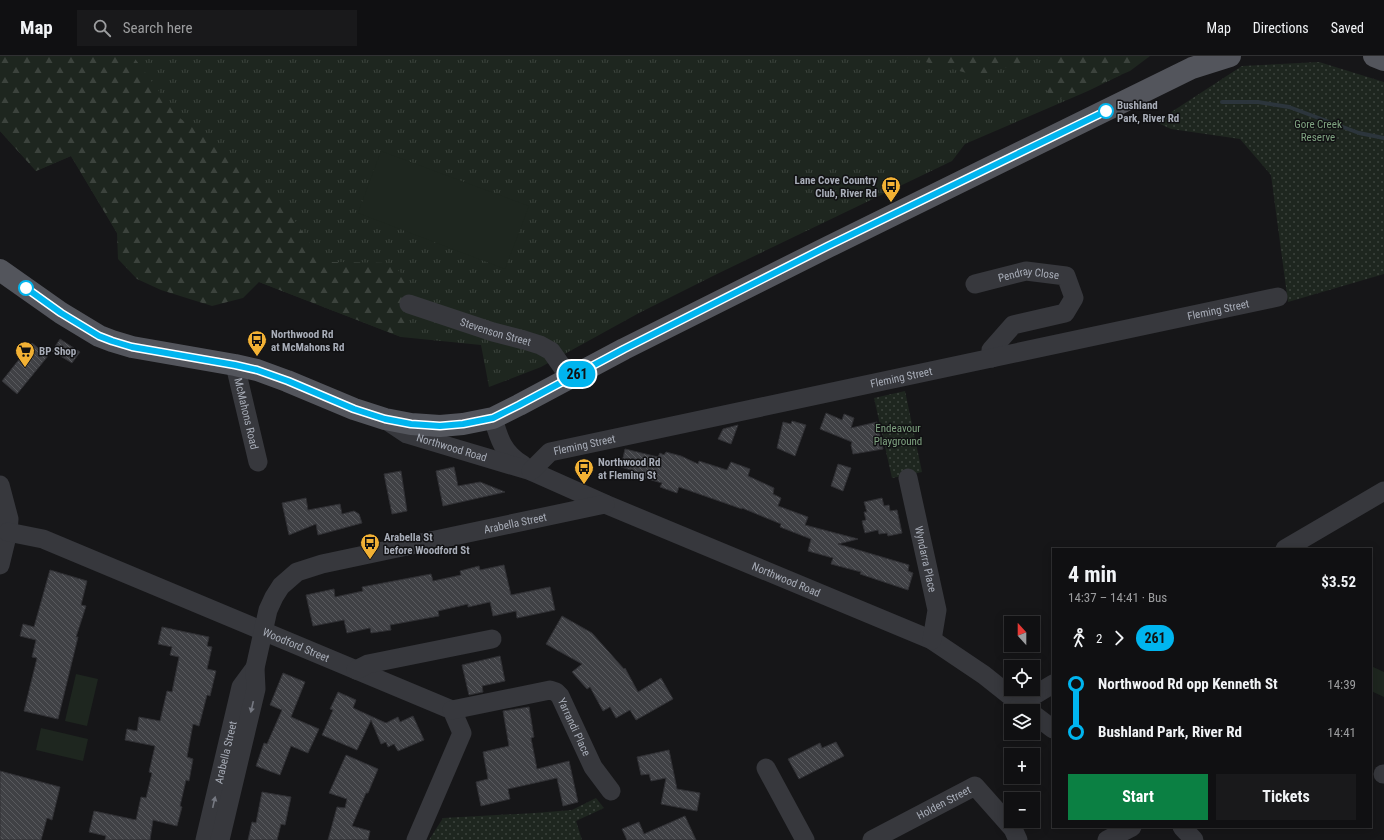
<!DOCTYPE html>
<html lang="en">
<head>
<meta charset="utf-8">
<style>
  body { margin:0; font-family:"Roboto Condensed",sans-serif; background:#19191b; color:#f1f3f6; height:100vh; display:flex; flex-direction:column; font-size:15px; white-space:nowrap }
  * { box-sizing:border-box; margin:0 }
  p { font-size:13px; color:#9c9d9f }
  .icon { flex:none; width:22px; height:22px; fill:none; stroke:currentColor; stroke-width:2; stroke-linecap:round; stroke-linejoin:round }
  .map { position:relative; flex:1; overflow:hidden }
  .panel { position:absolute; left:1052px; top:492px; width:320px; height:280px; display:flex; flex-direction:column; background:#101012; border-radius:0px; box-shadow:0 2px 10px #0003,0 0 0 1px #303032 }
  .panel>* { flex:none }
  .badge { padding:0 8px; border-radius:13px; font-size:14px; line-height:26px }
  .needle { width:26px; rotate:339deg }
  .buttons { position:absolute; left:1004px; top:560px; display:grid; gap:8px }
  .buttons a { display:grid; place-items:center; width:36px; height:36px; border-radius:0px; background:#101012; box-shadow:0 2px 10px #0003,0 0 0 1px #303032; font-size:20px }
  .map>.badge { position:absolute; translate:-50% -50%; box-shadow:0 0 0 2px #fff }
  .legs { display:flex; align-items:center; gap:6px; height:44px; padding:0 16px; font-size:13px }
  .legs p { margin-inline-start:auto }
  .summary { display:flex; align-items:center; justify-content:space-between; height:68px; padding:0 16px }
  h1 { font-size:22px; font-weight:700; line-height:30px }
  .button { display:flex; gap:8px; margin-top:auto; padding:8px 16px }
  .button a { flex:1; height:46px; border-radius:0px; background:#0b8043; color:#fff; font-size:16px; font-weight:700; line-height:46px; text-align:center }
  .button a+a { background:#19191b; color:#f1f3f6 }
  ul { padding:0 16px; list-style:none }
  li { display:flex; align-items:center; gap:14px; height:48px; font-size:15px }
  li i { display:grid; place-items:center; width:6px; height:100%; margin:0 5px; background:currentColor }
  li i::after { content:''; width:10px; height:10px; margin:-5px; border:3px solid; border-radius:50%; background:#101012 }
  li p { margin-inline-start:auto }
  li:first-child i { background:linear-gradient(#0000 50%,currentColor 0) }
  li:last-child i { background:linear-gradient(currentColor 50%,#0000 0) }
  header { display:flex; align-items:center; gap:24px; box-sizing:border-box; height:56px; padding:0 20px; background:#101012; border-bottom:1px solid #303032 }
  header strong { font-size:19px }
  nav { display:flex; gap:22px; margin-inline-start:auto; font-size:14px }
  .search { width:280px; height:36px; background:#19191b; display:flex; align-items:center; gap:10px; box-sizing:border-box; padding:0 14px; border-radius:0px; color:#9c9d9f; font-size:15px }
  .map>svg:first-child { display:block }
  .grass { fill:url(#grass-tufts) }
  .forest { fill:url(#forest-firs) }
  .park { fill:url(#park-dots) }
  .pitch { fill:#1e261f }
  .lines { fill:none; stroke-linecap:round; stroke-linejoin:round }
  .stream { stroke:#2c353c; stroke-width:4 }
  .building { fill:url(#building-back-hatch); stroke:#303034 }
  .minor { stroke:#37383d; stroke-width:19 }
  .major { stroke:#53555c; stroke-width:22 }
  .oneway { fill:#757881 }
  .line-1-casing { stroke:#fff; stroke-width:9 }
  .line-1 { stroke:#00b5ef; stroke-width:6 }
  .stop-1-dot { fill:#fff; stroke:#00b5ef; stroke-width:2 }
  .labels { text-anchor:middle; stroke-width:3; stroke-linejoin:round; paint-order:stroke }
  .stop-label { font-size:11px; font-weight:bold; fill:#a8adb8; stroke:#111113; text-anchor:start }
  .park-label { font-size:11px; fill:#7fa381; stroke:#111113 }
  .poi-label { font-size:11px; font-weight:bold; fill:#a8adb8; stroke:#111113; text-anchor:start }
  .street-label { font-size:11px; fill:#a8adb8; stroke:#111113 }
</style>
</head>
<body>
<header>
<strong>Map</strong>
<div class="search"><svg class="icon" aria-label="search" viewBox="0 0 24 24"><circle cx="10" cy="10" r="6"/><path d="M15 15l6 6"/></svg>Search here</div>
<nav><a>Map</a><a>Directions</a><a>Saved</a></nav>
</header>
<div class="map">
<svg width="1384" height="784" viewBox="0 0 1384 784">
  <defs>
    <pattern id="grass-tufts" width="24" height="20" patternUnits="userSpaceOnUse"><rect width="24" height="20" fill="#1e261f"/><path d="M3 7l-1-3M5 7V3M7 7l1-3M15 17l-1-3M17 17v-4M19 17l1-3" fill="none" stroke="#3c433d"/></pattern>
    <pattern id="forest-firs" width="22" height="20" patternUnits="userSpaceOnUse"><rect width="22" height="20" fill="#1e261f"/><path d="M5 1l3.5 6h-7zM16 11l3.5 6h-7z" fill="#3c433d"/></pattern>
    <pattern id="park-dots" width="8" height="8" patternUnits="userSpaceOnUse"><rect width="8" height="8" fill="#1e261f"/><path d="M2 2h.1M6 6h.1" fill="none" stroke="#3c433d" stroke-width="1.8" stroke-linecap="round"/></pattern>
    <pattern id="building-back-hatch" width="6" height="6" patternUnits="userSpaceOnUse"><rect width="6" height="6" fill="#404145"/><path d="M-1 5l2 2M0 0l6 6M5-1l2 2" fill="none" stroke="#595a5e"/></pattern>
  </defs>
  <rect width="100%" height="100%" fill="#161618"/>
  <polygon class="grass" points="17,0 1111,0 1121,19 1088,35 965,88 952,105 717,218 639,257 541,311 489,331 481,289 401,281 259,226 117,177 71,100 36,115 0,75"/>
  <g class="forest">
    <path d="M0 0H133L177 60 263 123 285 150 314 193 332 206 389 207 401 217 409 231C407 237 402 246 403 252 405 267 414 267 401 281L259 226 243 242 212 250 161 234 137 223 118 203 117 177 71 100 36 115 0 75Z"/>
    <polygon points="903,0 1043,0 978,20"/>
    <polygon points="1053,0 1150,0 1130,15 1097,29 1057,44 1047,36"/>
  </g>
  <g class="park">
    <polygon points="1319,6 1384,26 1384,218 1288,246 1271,119 1240,83 1171,73 1156,66 1242,10"/>
    <polygon points="905,335 922,416 892,422 874,342"/>
    <polygon points="596,742 604,752 576,765 582,784 429,784 443,762 535,757 572,754"/>
  </g>
  <g class="pitch">
    <polygon points="381,95 529,150 505,213 358,157"/>
    <polygon points="1371,610 1384,616 1384,641 1371,635"/>
    <polygon points="76,618 98,623 87,670 65,665"/>
    <polygon points="41,672 88,683 83,705 36,694"/>
  </g>
  <g class="lines">
    <polyline class="stream" points="1222,46 1258,46 1289,51 1359,77 1384,82"/>
  </g>
  <g class="building">
    <polygon points="60,283 80,296 72,307 52,295"/>
    <polygon points="32,287 48,300 17,338 2,325"/>
    <polygon points="826,357 842,364 844,358 854,362 851,372 877,366 883,393 853,398 851,389 852,386 820,373"/>
    <polygon points="792,365 806,369 795,400 777,392 783,366 791,368"/>
    <polygon points="738,369 731,388 718,383 723,373"/>
    <polygon points="625,393 658,401 660,397 664,399 666,396 681,400 698,408 699,405 727,414 731,406 750,413 748,420 774,432 773,438 781,442 778,450 808,461 805,469 858,483 838,488 909,509 908,515 913,517 908,534 860,518 861,516 831,508 833,502 808,495 811,483 780,471 781,468 742,452 742,453 679,431 677,437 660,431 662,427 633,419 634,415 621,411"/>
    <polygon points="838,408 851,412 843,435 831,430"/>
    <polygon points="454,411 458,430 480,426 505,436 443,450 436,415"/>
    <polygon points="401,415 407,455 392,458 384,418"/>
    <polygon points="306,442 308,454 340,448 342,458 354,455 359,458 362,467 318,479 316,468 289,479 282,447"/>
    <polygon points="882,442 884,450 889,449 890,455 897,454 902,477 888,480 887,477 879,478 878,474 865,477 862,465 866,464 864,456 867,456 864,446"/>
    <polygon points="504,509 511,539 550,531 555,554 517,562 516,555 493,560 490,546 468,551 468,548 438,555 439,560 390,569 391,574 371,577 370,572 347,577 344,564 313,570 306,539 334,533 335,541 363,535 362,531 431,518 433,525 461,519 460,515 479,510 480,514"/>
    <polygon points="50,514 87,525 81,549 86,550 76,581 78,581 58,663 24,655 37,602 32,601 36,584 20,580 23,568 34,571"/>
    <polygon points="562,560 592,577 624,613 625,612 638,636 661,622 673,643 636,664 630,654 616,662 610,651 603,655 590,631 587,633 572,616 582,608 546,588"/>
    <polygon points="162,571 209,581 207,590 212,591 207,613 216,615 210,640 207,639 199,670 193,668 187,701 193,703 189,725 186,724 180,750 182,751 177,770 153,764 150,784 105,784 106,780 89,776 94,755 136,764 141,741 146,742 152,717 149,716 155,690 125,684 127,673 137,675 139,661 160,665 167,635 172,636 179,601 170,599 172,591 158,588"/>
    <polygon points="500,600 505,625 482,630 483,636 469,639 462,609"/>
    <polygon points="283,617 305,626 291,661 319,673 308,697 291,690 280,719 256,710 264,687 267,688 282,654 270,649"/>
    <polygon points="338,636 356,644 353,652 386,667 398,661 400,666 413,660 424,684 398,695 394,688 388,691 386,686 381,688 371,664 357,694 322,679 333,654 330,653"/>
    <polygon points="529,651 534,681 531,682 537,713 569,705 578,746 563,750 557,722 508,733 510,743 481,750 476,726 488,723 483,696 509,690 503,655"/>
    <polygon points="836,686 844,700 799,723 788,703 820,687 822,692"/>
    <polygon points="669,694 677,733 700,737 697,755 661,748 666,722 651,725 649,718 641,719 637,701"/>
    <polygon points="346,699 378,713 368,737 366,737 352,770 370,775 368,784 328,784 337,751 345,752 347,743 329,737"/>
    <polygon points="0,715 60,731 52,764 47,762 41,784 0,784"/>
    <polygon points="262,736 291,741 285,769 281,768 277,784 248,784 252,766 256,767"/>
    <polygon points="685,760 696,784 627,784 622,773 639,766 644,778"/>
  </g>
  <g class="lines">
    <g class="minor">
      <path id="s1" d="M975 228 1026 215 1066 220 1074 242 1065 257 1013 269 991 294 992 302"/>
      <path id="s2" d="M409 248 493 276 524 284 540 289 551 295 570 322"/>
      <path id="s3" d="M235 309 258 406"/>
      <path d="M493 362C499 383 503 397 523 409"/>
      <path id="s4" d="M386 364 407 378 531 415 605 448 932 584 984 619 1029 655"/>
      <path id="s5" d="M531 415 550 396 1278 241"/>
      <path id="s6" d="M908 422 937 554 932 584"/>
      <polyline points="0,429 9,463 8,476 0,509"/>
      <path id="s7" d="M8 476 43 483 452 654 462 677 416 784"/>
      <polyline points="1285,493 1384,435"/>
      <polyline points="356,614 368,608 492,583"/>
      <polyline points="1020,648 1053,628"/>
      <path id="s8" d="M452 654 550 634 556 636 560 640 593 711 611 735"/>
      <polyline points="1033,658 1053,673"/>
      <polyline points="766,712 805,784"/>
      <polyline points="1383,718 1384,718"/>
      <polyline points="1182,771 1194,784"/>
      <path id="s9" d="M205 784 241 631 255 612"/>
      <path id="s10" d="M220 784 256 633 255 612 268 554 274 541 281 530 297 516 322 508 605 448"/>
      <path id="s11" d="M872 784 975 730 1013 773 1018 784"/>
      <polyline points="1107,784 1132,771"/>
    </g>
    <g class="major">
      <polyline points="1374,0 1384,4"/>
      <polyline points="0,214 61,257 99,280 112,285 132,291 235,309 257,314 287,325 354,353 385,363 411,368 440,370 463,368 493,362 519,349 624,293 828,191 1192,12 1230,0"/>
    </g>
  </g>
  <defs><path id="oneway-solid" d="M-6-.8H1V-3.2L6.5 0L1 3.2V.8H-6Z"/></defs>
  <g class="oneway">
    <use href="#oneway-solid" transform="translate(252 651) rotate(103)"/>
    <use href="#oneway-solid" transform="translate(214 746) rotate(-77)"/>
  </g>
  <g class="lines">
    <g class="line-1-casing">
      <polyline id="line-1" points="26,232 61,257 99,280 112,285 132,291 235,309 257,314 288,325 354,353 385,363 411,368 440,370 463,368 493,362 519,349 624,293 828,190 1106,55"/>
    </g>
    <use href="#line-1" class="line-1"/>
  </g>
  <defs>
    <g id="bus-pin" transform="scale(1)"><path d="M0 17L-7.5 6A9.5 9.5 0 1 1 7.5 6Z" fill="#f2b134" stroke="#111113"/><path d="M-5-6H5V4H4V6H2V4H-2V6H-4V4H-5ZM-3.5-4V0h7V-4ZM-3.5 1.2v1.5H-2V1.2ZM2 1.2v1.5H3.5V1.2Z" fill="#111"/></g>
    <g id="supermarket-pin" transform="scale(1)"><path d="M0 17L-7.5 6A9.5 9.5 0 1 1 7.5 6Z" fill="#f2b134" stroke="#111113"/><path d="M-6-5.5h2.5l.6 2H6L4.5 2H-2.5L-4.4-4H-6ZM-1.5 3.2a1.3 1.3 0 1 0 .1 0ZM3 3.2a1.3 1.3 0 1 0 .1 0Z" fill="#111"/></g>
  </defs>
  <g fill-rule="evenodd">
    <use href="#bus-pin" x="891" y="130"/>
    <use href="#bus-pin" x="257" y="284"/>
    <use href="#supermarket-pin" x="25" y="295"/>
    <use href="#bus-pin" x="584" y="412"/>
    <use href="#bus-pin" x="370" y="487"/>
  </g>
  <g class="stop-1-dot">
    <circle cx="1106" cy="55" r="7"/>
    <circle cx="26" cy="232" r="7"/>
  </g>
  <g class="labels">
    <g class="stop-label">
      <text x="1117" y="53">Bushland<tspan x="1117" dy="13">Park, River Rd</tspan></text>
    </g>
    <g class="park-label">
      <text x="1318" y="72">Gore Creek<tspan x="1318" dy="13">Reserve</tspan></text>
      <text x="898" y="376">Endeavour<tspan x="898" dy="13">Playground</tspan></text>
    </g>
    <g class="poi-label">
      <text x="877" y="128" text-anchor="end">Lane Cove Country<tspan x="877" dy="13">Club, River Rd</tspan></text>
      <text x="271" y="282">Northwood Rd<tspan x="271" dy="13">at McMahons Rd</tspan></text>
      <text x="39" y="299">BP Shop</text>
      <text x="598" y="410">Northwood Rd<tspan x="598" dy="13">at Fleming St</tspan></text>
      <text x="384" y="485">Arabella St<tspan x="384" dy="13">before Woodford St</tspan></text>
    </g>
    <g class="street-label">
      <text dy="4" stroke="none"><textPath href="#s1" startOffset="55">Pendray Close</textPath></text>
      <text dy="4" stroke="none"><textPath href="#s5" startOffset="710">Fleming Street</textPath></text>
      <text dy="4" stroke="none"><textPath href="#s2" startOffset="91">Stevenson Street</textPath></text>
      <text dy="4" stroke="none"><textPath href="#s5" startOffset="386">Fleming Street</textPath></text>
      <text dy="4" stroke="none"><textPath href="#s3" startOffset="50">McMahons Road</textPath></text>
      <text dy="4" stroke="none"><textPath href="#s5" startOffset="62">Fleming Street</textPath></text>
      <text dy="4" stroke="none"><textPath href="#s4" startOffset="72">Northwood Road</textPath></text>
      <text dy="4" stroke="none"><textPath href="#s10" startOffset="508">Arabella Street</textPath></text>
      <text dy="4" stroke="none"><textPath href="#s6" startOffset="83">Wyndarra Place</textPath></text>
      <text dy="4" stroke="none"><textPath href="#s4" startOffset="432">Northwood Road</textPath></text>
      <text dy="4" stroke="none"><textPath href="#s7" startOffset="310">Woodford Street</textPath></text>
      <text dy="4" stroke="none"><textPath href="#s8" startOffset="146">Yarrandi Place</textPath></text>
      <text dy="4" stroke="none"><textPath href="#s9" startOffset="90">Arabella Street</textPath></text>
      <text dy="4" stroke="none"><textPath href="#s11" startOffset="81">Holden Street</textPath></text>
    </g>
  </g>
</svg>
<div class="buttons">
<a><svg class="needle" viewBox="-14 -14 28 28"><path d="M0-13l5 13h-10z" fill="#e53935"/><path d="M0 13l5-13h-10z" fill="#9c9d9f"/></svg></a>
<a><svg class="icon" aria-label="locate" viewBox="0 0 24 24"><circle cx="12" cy="12" r="6"/><path d="M12 2v4M12 18v4M2 12h4M18 12h4"/></svg></a>
<a><svg class="icon" aria-label="layers" viewBox="0 0 24 24"><path d="M12 4l9 5-9 5-9-5zM3 14l9 5 9-5"/></svg></a>
<a>+</a>
<a>−</a>
</div>
<b class="badge" style="left:577px;top:318px;background:#00b5ef;color:#111">261</b>
<section class="panel">
<div class="summary"><div><h1>4 min</h1><p>14:37 – 14:41 · Bus</p></div><b>$3.52</b></div>
<div class="legs"><svg class="icon" aria-label="walk" viewBox="0 0 24 24"><circle cx="13" cy="4" r="2"/><path d="M13 8l-2 6 4 7M11 14l-3 7M7 12l3-4h3l4 4"/></svg>2<svg class="icon" aria-label="forward" viewBox="0 0 24 24"><path d="M9 5l7 7-7 7"/></svg><b class="badge" style="background:#00b5ef;color:#111">261</b></div>
<ul>
<li><i style="color:#00b5ef"></i><b>Northwood Rd opp Kenneth St</b><p>14:39</p></li>
<li><i style="color:#00b5ef"></i><b>Bushland Park, River Rd</b><p>14:41</p></li>
</ul>
<div class="button"><a>Start</a><a>Tickets</a></div>
</section>
</div>
</body>
</html>
